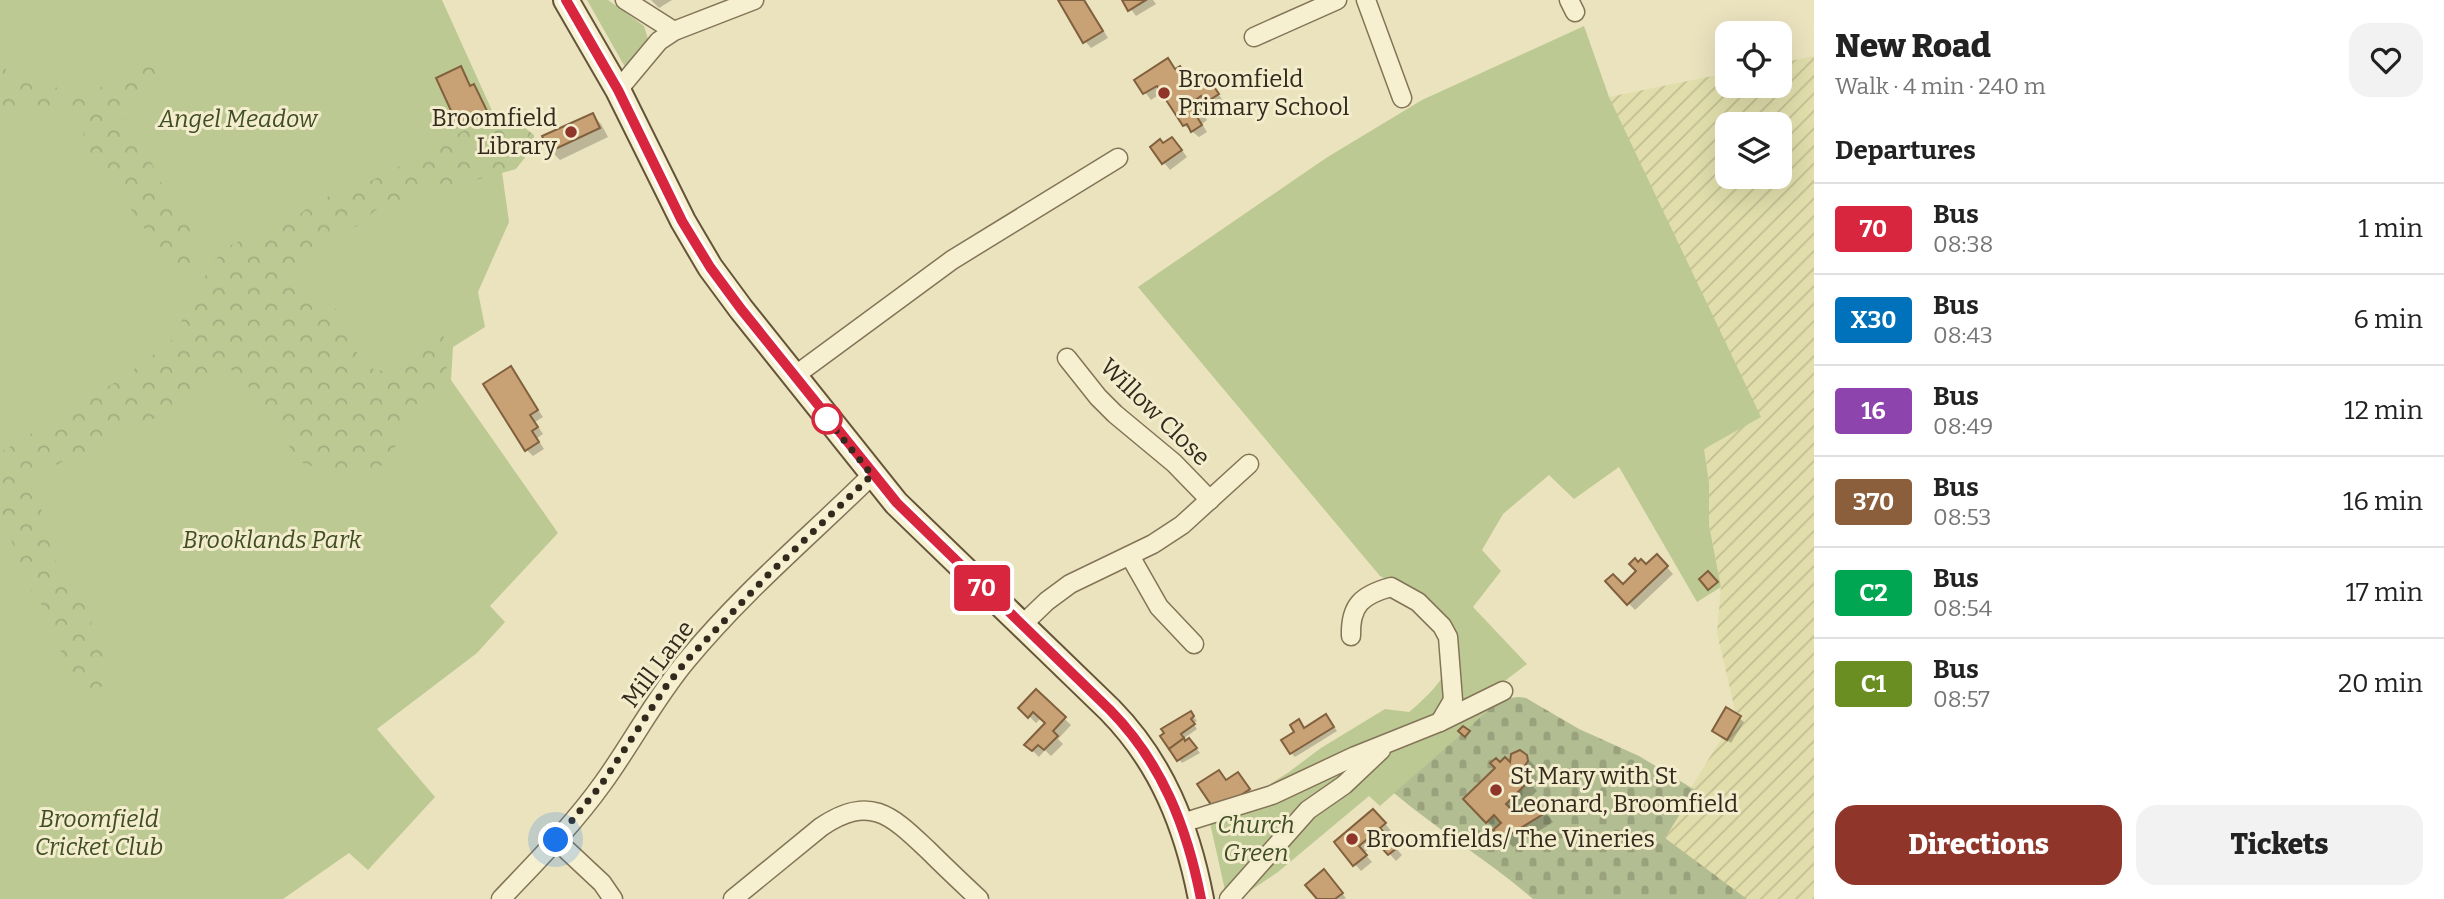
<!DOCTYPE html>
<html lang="en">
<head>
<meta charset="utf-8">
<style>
  body { margin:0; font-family:Bitter,serif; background:#f2f2f2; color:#222; height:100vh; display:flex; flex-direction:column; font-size:26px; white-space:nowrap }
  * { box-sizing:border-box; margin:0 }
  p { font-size:23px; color:#767676 }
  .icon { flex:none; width:38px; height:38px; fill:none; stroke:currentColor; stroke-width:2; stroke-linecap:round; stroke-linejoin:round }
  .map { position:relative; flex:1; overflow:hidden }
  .drawer { display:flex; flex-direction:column; background:#fff; width:630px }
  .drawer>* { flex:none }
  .badge { padding:0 14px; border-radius:5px; font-size:24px; line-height:46px }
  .buttons { position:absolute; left:1715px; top:21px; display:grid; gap:14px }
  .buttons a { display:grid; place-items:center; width:77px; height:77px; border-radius:14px; background:#fff; box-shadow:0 7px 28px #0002; font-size:35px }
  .you { position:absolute; width:35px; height:35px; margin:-18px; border:5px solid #fff; border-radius:50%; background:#1a73e8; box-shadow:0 0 0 10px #1a73e833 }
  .map>.badge { position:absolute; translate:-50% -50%; box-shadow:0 0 0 4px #fff }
  h2 { padding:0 21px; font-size:26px; line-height:63px }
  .round { display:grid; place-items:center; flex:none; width:74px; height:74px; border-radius:21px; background:#f2f2f2 }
  .head { display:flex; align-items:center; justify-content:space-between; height:119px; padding:0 21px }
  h1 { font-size:33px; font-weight:800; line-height:52px }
  .button { display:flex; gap:14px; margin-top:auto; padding:14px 21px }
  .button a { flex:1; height:80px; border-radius:21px; background:#8f352a; color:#fff; font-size:28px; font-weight:800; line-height:80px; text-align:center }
  .button a+a { background:#f2f2f2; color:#222 }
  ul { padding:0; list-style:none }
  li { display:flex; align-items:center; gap:21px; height:91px; padding:0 21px; border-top:2px solid #e0e0e0 }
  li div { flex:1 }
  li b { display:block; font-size:26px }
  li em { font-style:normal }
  li .badge { min-width:77px; font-weight:700; text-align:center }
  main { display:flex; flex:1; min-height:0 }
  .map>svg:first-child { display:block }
  .farmland { fill:url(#farmland-furrows); fill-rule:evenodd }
  .green { fill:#bcc993 }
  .forest { fill:url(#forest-crowns) }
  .cemetery { fill:url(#cemetery-stones) }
  .shadow { fill:#0003 }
  .building { fill:#c8a175; stroke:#81603e; stroke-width:2 }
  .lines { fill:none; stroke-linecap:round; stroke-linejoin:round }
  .minor-casing { stroke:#837458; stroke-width:21 }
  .secondary-casing { stroke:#64543b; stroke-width:28 }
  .minor { stroke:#f7f0d0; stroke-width:18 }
  .secondary { stroke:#f7f0d0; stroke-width:24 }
  .line-casing { stroke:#fff; stroke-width:16 }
  .line { stroke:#d7263d; stroke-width:10 }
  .walk { stroke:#33291c; stroke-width:7; stroke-dasharray:0 12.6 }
  .poi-dot { fill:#8f352a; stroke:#f3edcd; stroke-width:2.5 }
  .stop-dot { fill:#fff; stroke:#d7263d; stroke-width:3.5 }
  .labels { text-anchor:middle; stroke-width:6; stroke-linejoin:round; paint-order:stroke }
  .poi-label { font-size:24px; fill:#33291c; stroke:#f3edcd; text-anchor:start }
  .park-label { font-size:24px; font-style:italic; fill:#3f4e23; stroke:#f3edcd }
  .street-label { font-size:24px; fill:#33291c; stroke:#f3edcd }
</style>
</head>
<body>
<main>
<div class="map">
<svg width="1814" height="899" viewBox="0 0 1814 899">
  <defs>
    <pattern id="farmland-furrows" width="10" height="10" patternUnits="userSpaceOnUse" patternTransform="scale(1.75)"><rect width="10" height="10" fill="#e1deac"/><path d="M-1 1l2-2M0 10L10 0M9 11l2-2" fill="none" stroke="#c2be93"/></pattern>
    <pattern id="forest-crowns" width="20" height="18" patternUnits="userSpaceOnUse" patternTransform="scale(1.75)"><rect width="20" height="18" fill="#bcc993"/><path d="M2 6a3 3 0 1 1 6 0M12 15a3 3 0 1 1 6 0" fill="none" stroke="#a2ad7e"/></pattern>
    <pattern id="cemetery-stones" width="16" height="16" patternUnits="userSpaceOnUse" patternTransform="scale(1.75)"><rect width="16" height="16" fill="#b3bd92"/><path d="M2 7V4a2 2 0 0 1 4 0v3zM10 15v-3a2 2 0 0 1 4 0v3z" fill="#9aa27d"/></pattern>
  </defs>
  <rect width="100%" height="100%" fill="#ebe3be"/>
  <path class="farmland" d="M1814 56V899H1738L1659 839 1736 715 1717 633 1721 587 1709 525V483L1704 448 1609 97 1727 73V86H1780V63ZM1727 124H1780V177H1727Z"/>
  <g class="green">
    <polygon points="0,0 442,0 494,115 509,222 478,292 485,327 453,347 451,380 558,533 490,606 505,622 477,653 377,729 435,797 368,870 349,853 283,899 0,899"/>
    <polygon points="587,0 608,0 644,26 648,39 625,67"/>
    <path d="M1584 26 1609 97 1761 417 1704 449 1709 483V525L1721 587 1697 602 1619 467 1574 499 1549 475 1503 514 1482 550 1501 571 1473 607 1527 664 1493 690 1501 699 1380 806 1369 796 1278 872 1238 899H1227L1210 823 1289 772 1321 748 1385 709 1409 712C1432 693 1455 669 1457 638L1416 594 1380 576 1138 287 1326 158 1422 100Z"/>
  </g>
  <g class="forest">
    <path d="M177 58 178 66C165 79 146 85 130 95 129 104 124 118 126 127 129 143 138 147 147 157 156 167 158 180 166 190 173 199 182 205 187 215 194 232 199 263 186 277H177L166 258 88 150 80 122C56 109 25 104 0 113V61L13 80 82 92 98 89 127 72 167 59Z"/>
    <path d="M488 117H511L534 135V146L516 169 457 185H432L399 203 383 204 357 226 340 232 317 244 299 264 295 282 297 296 312 304 329 302 338 311 347 338 367 367C372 368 379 371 384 371 411 370 414 330 442 334L448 345 446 379 439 391 416 404 403 419 396 445 387 462 370 472 324 470 300 462 290 448 283 426 258 400 239 373 228 369 218 373 203 388 156 418 136 423 118 433 91 454 68 459 46 470 34 482 30 494 40 507 48 524 50 546 56 562 66 576 83 587 89 596 92 608 91 630 105 659 107 677 100 689 89 692 76 683 69 672 44 608 31 590 13 544 0 521V455L3 451 124 377 171 341 206 275 217 258 231 245 299 215 313 203 341 191 361 186 406 163Z"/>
  </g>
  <path class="cemetery" d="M1519 697 1526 698 1579 729 1639 756 1695 790 1665 838 1747 899H1533C1489 861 1439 831 1394 793L1501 699Z"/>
  <g class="shadow">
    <polygon points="651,0 672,0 659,8"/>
    <polygon points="1060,0 1085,0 1108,38 1091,48 1085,41"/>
    <polygon points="1124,0 1153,0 1156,4 1136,16"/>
    <polygon points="1168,60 1176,70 1179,68 1191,82 1204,74 1224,102 1213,108 1207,103 1199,108 1207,120 1202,124 1207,132 1199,137 1184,125 1163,92 1151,100 1136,80"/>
    <polygon points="475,87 488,114 461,127 460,125 470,88"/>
    <polygon points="592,115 601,124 608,137 560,160 551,151"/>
    <polygon points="1163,145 1178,145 1187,157 1170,170 1152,148"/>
    <polygon points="510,369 543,417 535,422 543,434 537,438 544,449 533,456 527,450"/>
    <polygon points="1657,556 1673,574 1635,610 1607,581 1623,586"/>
    <polygon points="1036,692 1071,725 1058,739 1063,744 1051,756 1045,750 1039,757 1027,745 1047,723 1041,718 1036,723 1021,708"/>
    <polygon points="1727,709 1744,722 1731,743 1714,731"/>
    <polygon points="1191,713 1197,721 1193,723 1197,729 1183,739 1186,742 1193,744 1200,753 1182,763 1163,737"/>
    <polygon points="1330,721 1337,731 1295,757 1291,753 1305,729"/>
    <polygon points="1526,757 1535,766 1535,774 1526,779 1537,791 1513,814 1514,815 1536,801 1553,822 1513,847 1465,799 1500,765 1511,765"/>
    <polygon points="1219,772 1227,781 1238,774 1255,797 1224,818"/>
    <polygon points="1380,817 1391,831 1385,836 1402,855 1396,861 1378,841 1364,853 1372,862 1361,871 1336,843"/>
    <polygon points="1327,876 1346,898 1344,899 1319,899"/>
  </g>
  <g class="building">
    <polygon points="1058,0 1084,0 1103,31 1083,43"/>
    <polygon points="1122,0 1146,0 1128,11"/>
    <polygon points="1168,58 1175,69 1180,66 1190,81 1204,72 1219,94 1205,103 1201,96 1194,101 1202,113 1197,117 1202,125 1191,132 1187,124 1183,126 1157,86 1143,94 1134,80"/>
    <polygon points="461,66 470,86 474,84 488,113 458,126 436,78"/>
    <polygon points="593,113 600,128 549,152 542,136"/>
    <polygon points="1172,137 1182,150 1162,164 1150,147 1160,139 1163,143"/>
    <polygon points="511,366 538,410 530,415 538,427 532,431 539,442 525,451 483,384"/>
    <polygon points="1657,554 1668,566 1627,605 1605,581 1613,574 1623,584 1636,571 1629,564 1635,558 1638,562 1641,559 1646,564"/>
    <polygon points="1708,571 1718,582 1708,590 1699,579"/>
    <polygon points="1036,689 1066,717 1053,731 1058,736 1044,750 1038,745 1032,751 1024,745 1045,723 1033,712 1028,718 1018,708"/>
    <polygon points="1726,707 1741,716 1727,740 1712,731"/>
    <polygon points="1191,711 1194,716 1191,719 1195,724 1181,734 1184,738 1169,749 1160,736 1164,733 1161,729"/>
    <polygon points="1326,714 1334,727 1290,754 1281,740 1294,732 1290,725 1299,719 1304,728"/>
    <polygon points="1463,726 1470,731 1465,737 1458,731"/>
    <polygon points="1184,738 1185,741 1189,738 1197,748 1177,761 1169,749"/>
    <polygon points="1520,750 1527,755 1528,761 1524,767 1518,769 1529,781 1506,804 1515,813 1536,799 1545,813 1503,839 1493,830 1501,823 1494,815 1486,823 1463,799 1495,768 1490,763 1496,758 1500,762 1505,757 1510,762 1511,754"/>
    <polygon points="1219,770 1226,780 1238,772 1250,789 1216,812 1197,784"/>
    <polygon points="1373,809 1386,823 1380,828 1397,848 1388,855 1371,836 1359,846 1367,855 1353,866 1334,842"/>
    <polygon points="1324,869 1343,893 1335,899 1317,899 1305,885"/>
  </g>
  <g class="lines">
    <g class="minor-casing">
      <g id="minor">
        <polyline points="625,0 674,31"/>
        <polyline points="1366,0 1402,98"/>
        <polyline points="1569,0 1575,12"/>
        <polyline points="1254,37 1337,0"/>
        <polyline points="618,90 659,41 674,31 754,0"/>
        <polyline points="1067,358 1098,397 1115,414 1174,463 1210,500"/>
        <polyline points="793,377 952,260 1118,158"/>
        <polyline points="1130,556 1159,607 1194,644"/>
        <polyline points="1021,626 1047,601 1070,584 1153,544 1182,525 1249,464"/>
        <path d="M1351 636C1350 605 1362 595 1391 587L1418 602 1442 626 1448 637 1453 700 1440 722"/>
        <polyline points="1182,823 1272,795 1355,756 1440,722 1503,691"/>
        <polyline points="556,840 602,883 613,899"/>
        <path d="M501 899C536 862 573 825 603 783 632 743 655 698 687 660 743 592 810 536 872 475"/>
        <path d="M733 899 821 827C870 794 891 815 928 850 945 867 962 883 979 899"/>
        <polyline points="1229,899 1308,810 1344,785 1381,750"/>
      </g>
    </g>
    <g class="secondary-casing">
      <path id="secondary" d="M566 0 618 90 683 221 710 267 741 309 896 503 1110 710C1162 763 1187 827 1201 899"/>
    </g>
    <use href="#minor" class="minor"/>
    <use href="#secondary" class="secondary"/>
  </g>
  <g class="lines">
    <g class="line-casing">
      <path id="line" d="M566 0 618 90 682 221 710 267 741 309 897 503 1110 710C1162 763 1187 827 1201 899"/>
    </g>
    <use href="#line" class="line"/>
    <polyline class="walk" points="556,840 601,785 667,685 687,660 767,576 872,475 827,419"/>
  </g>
  <g class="poi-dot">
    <circle cx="1164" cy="93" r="7"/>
    <circle cx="571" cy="132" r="7"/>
    <circle cx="1496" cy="790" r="7"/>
    <circle cx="1352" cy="839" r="7"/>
  </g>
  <circle class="stop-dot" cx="827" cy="419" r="14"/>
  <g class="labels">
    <g class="poi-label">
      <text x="1178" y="87">Broomfield<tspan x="1178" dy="28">Primary School</tspan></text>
      <text x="557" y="126" text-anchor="end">Broomfield<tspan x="557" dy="28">Library</tspan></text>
      <text x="1510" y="784">St Mary with St<tspan x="1510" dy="28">Leonard, Broomfield</tspan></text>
      <text x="1366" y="847">Broomfields/ The Vineries</text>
    </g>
    <g class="park-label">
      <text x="238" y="127">Angel Meadow</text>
      <text x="272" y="548">Brooklands Park</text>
      <text x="99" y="827">Broomfield<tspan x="99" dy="28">Cricket Club</tspan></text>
      <text x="1256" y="833">Church<tspan x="1256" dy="28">Green</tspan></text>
    </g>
    <g class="street-label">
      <text transform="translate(1155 412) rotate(44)" y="8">Willow Close</text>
      <text transform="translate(658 664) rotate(-53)" y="8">Mill Lane</text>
    </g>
  </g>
</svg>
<div class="buttons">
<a><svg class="icon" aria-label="locate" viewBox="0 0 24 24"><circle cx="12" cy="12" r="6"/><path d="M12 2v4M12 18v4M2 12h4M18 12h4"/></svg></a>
<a><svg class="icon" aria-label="layers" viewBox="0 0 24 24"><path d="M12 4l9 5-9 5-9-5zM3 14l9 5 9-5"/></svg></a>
</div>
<div class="you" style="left:556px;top:840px"></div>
<b class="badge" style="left:982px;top:588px;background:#d7263d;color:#fff">70</b>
</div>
<section class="drawer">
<div class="head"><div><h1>New Road</h1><p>Walk · 4 min · 240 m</p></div><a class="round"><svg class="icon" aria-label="heart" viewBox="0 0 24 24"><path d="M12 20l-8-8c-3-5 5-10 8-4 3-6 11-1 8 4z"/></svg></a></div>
<h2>Departures</h2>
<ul>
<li><span class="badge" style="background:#d7263d;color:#fff">70</span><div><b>Bus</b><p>08:38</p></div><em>1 min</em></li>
<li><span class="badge" style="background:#0072bc;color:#fff">X30</span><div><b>Bus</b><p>08:43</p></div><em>6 min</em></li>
<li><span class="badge" style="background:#8e44ad;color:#fff">16</span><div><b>Bus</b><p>08:49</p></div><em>12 min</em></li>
<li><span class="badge" style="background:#8b5e3c;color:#fff">370</span><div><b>Bus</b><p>08:53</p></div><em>16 min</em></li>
<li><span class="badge" style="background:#00a651;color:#fff">C2</span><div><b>Bus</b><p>08:54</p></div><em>17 min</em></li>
<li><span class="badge" style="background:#6b8e23;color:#fff">C1</span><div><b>Bus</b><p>08:57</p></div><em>20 min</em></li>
</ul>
<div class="button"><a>Directions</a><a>Tickets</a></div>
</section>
</main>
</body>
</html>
